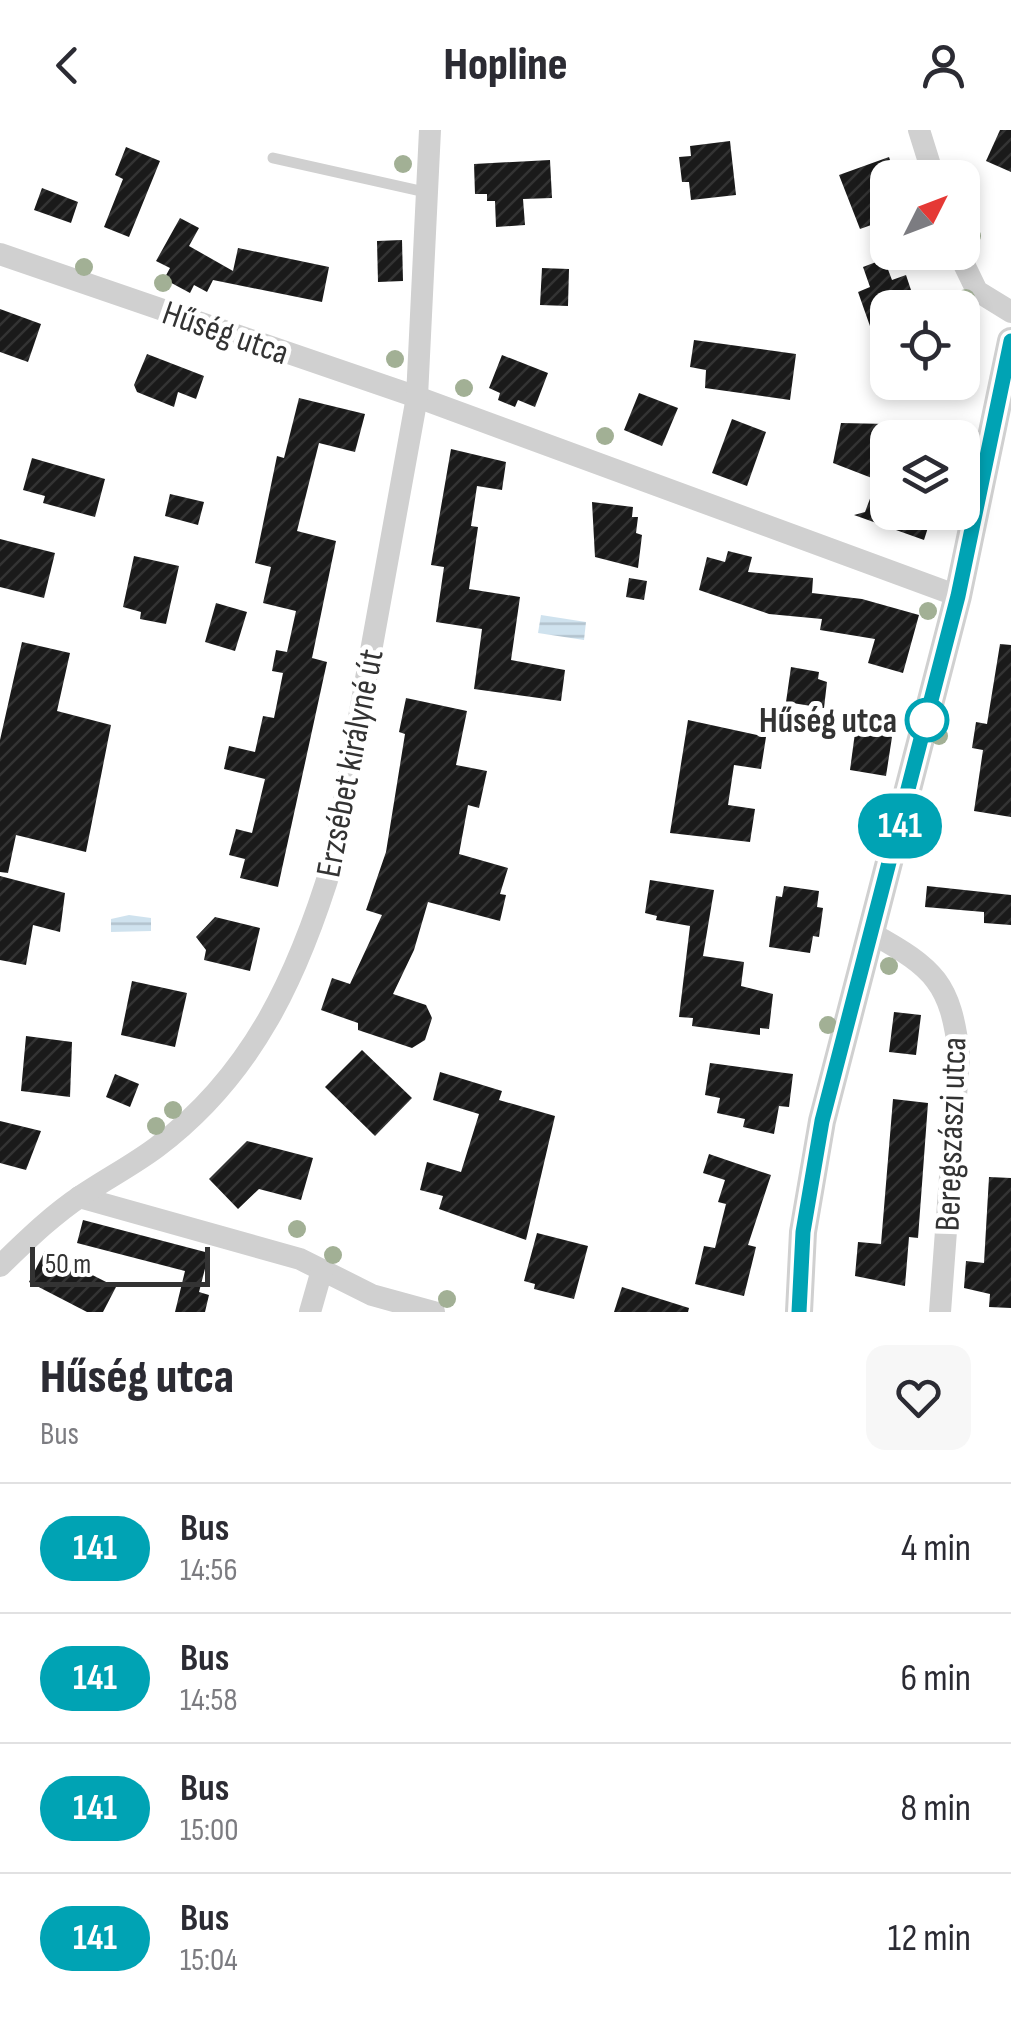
<!DOCTYPE html>
<html lang="en">
<head>
<meta charset="utf-8">
<style>
  body { margin:0; font-family:"Sofia Sans Condensed",sans-serif; background:#f7f7f7; color:#2b2b33; height:100vh; display:flex; flex-direction:column; font-size:38px; white-space:nowrap }
  * { box-sizing:border-box; margin:0 }
  p { font-size:32px; color:#7c7c81 }
  .icon { flex:none; width:55px; height:55px; fill:none; stroke:currentColor; stroke-width:2; stroke-linecap:round; stroke-linejoin:round }
  .map { position:relative; height:1182px; overflow:hidden }
  .drawer { display:flex; flex-direction:column; background:#fff; flex:1 }
  .drawer>* { flex:none }
  .badge { padding:0 20px; border-radius:32px; font-size:35px; line-height:65px }
  .needle { width:65px; rotate:48deg }
  .buttons { position:absolute; left:870px; top:30px; display:grid; gap:20px }
  .buttons a { display:grid; place-items:center; width:110px; height:110px; border-radius:20px; background:#fff; box-shadow:0 5px 15px #0003; font-size:50px }
  .scale { position:absolute; left:30px; bottom:25px; width:180px; box-sizing:border-box; padding-left:10px; border:5px solid #333; border-top:0; font-size:28px; line-height:35px; white-space:nowrap; color:#333; -webkit-text-stroke:8px #fff; paint-order:stroke }
  .map>.badge { position:absolute; translate:-50% -50%; box-shadow:0 0 0 5px #fff }
  .round { display:grid; place-items:center; flex:none; width:105px; height:105px; border-radius:20px; background:#f7f7f7 }
  .headline { display:flex; align-items:center; justify-content:space-between; height:170px; padding:0 40px }
  h1 { font-size:48px; font-weight:800; line-height:75px }
  ul { padding:0; list-style:none }
  li { display:flex; align-items:center; gap:30px; height:130px; padding:0 40px; border-top:2px solid #e1e1e2 }
  li div { flex:1 }
  li b { display:block; font-size:38px }
  li em { font-style:normal }
  li .badge { min-width:110px; font-weight:700; text-align:center }
  header { display:flex; justify-content:space-between; align-items:center; height:130px; padding:0 40px; background:#fff; font-size:45px; font-weight:800 }
  .map>svg:first-child { display:block }
  .water { fill:url(#water-rules) }
  .building { fill:url(#building-hatch) }
  .lines { fill:none; stroke-linecap:round; stroke-linejoin:round }
  .service { stroke:#d0d0d0; stroke-width:11 }
  .minor { stroke:#d0d0d0; stroke-width:22 }
  .tertiary { stroke:#d0d0d0; stroke-width:28 }
  .tree { fill:#a2b095 }
  .line-casing { stroke:#fff; stroke-width:22 }
  .line { stroke:#00a3b4; stroke-width:15 }
  .stop-dot { fill:#fff; stroke:#00a3b4; stroke-width:5 }
  .labels { text-anchor:middle; stroke-width:10; stroke-linejoin:round; paint-order:stroke }
  .street-label { font-size:35px; fill:#333; stroke:#fff }
  .stop-label { font-size:35px; font-weight:bold; fill:#333; stroke:#fff; text-anchor:end }
</style>
</head>
<body>
<header><svg class="icon" aria-label="back" viewBox="0 0 24 24"><path d="M15 5l-7 7 7 7"/></svg>Hopline<svg class="icon" aria-label="person" viewBox="0 0 24 24"><circle cx="12" cy="8" r="4"/><path d="M4 21q1-7 8-7t8 7"/></svg></header>
<div class="map">
<svg width="1011" height="1182" viewBox="0 0 1011 1182">
  <defs>
    <pattern id="water-rules" width="6" height="5" patternUnits="userSpaceOnUse" patternTransform="scale(2.5)"><rect width="6" height="5" fill="#cfe2ee"/><path d="M0 2.5h6" fill="none" stroke="#b2c2cd"/></pattern>
    <pattern id="building-hatch" width="6" height="6" patternUnits="userSpaceOnUse" patternTransform="scale(2.5)"><rect width="6" height="6" fill="#1a1a1a"/><path d="M-1 1l2-2M0 6l6-6M5 7l2-2" fill="none" stroke="#333"/></pattern>
  </defs>
  <rect width="100%" height="100%" fill="#fff"/>
  <g class="water">
    <polygon points="541,485 586,492 584,510 538,503"/>
    <polygon points="129,785 151,788 151,801 111,802 111,789"/>
  </g>
  <g class="building">
    <polygon points="1000,0 1011,0 1011,42 986,31"/>
    <polygon points="730,11 736,65 691,70 689,52 682,52 679,27 691,26 690,16"/>
    <polygon points="126,17 160,31 129,107 104,97 123,49 115,45"/>
    <polygon points="889,27 896,48 888,48 888,89 860,99 839,45"/>
    <polygon points="550,30 552,68 523,69 525,95 496,97 495,71 487,71 487,64 475,64 474,34"/>
    <polygon points="42,58 78,72 71,93 34,80"/>
    <polygon points="180,88 199,98 189,116 233,141 238,118 329,137 322,172 213,150 207,162 194,155 190,163 164,149 170,138 156,131"/>
    <polygon points="402,110 403,151 378,152 377,111"/>
    <polygon points="884,129 892,150 906,145 917,178 888,178 888,193 871,199 858,162 870,157 863,137"/>
    <polygon points="542,138 569,139 568,176 540,175"/>
    <polygon points="0,179 41,194 28,232 0,222"/>
    <polygon points="694,210 796,224 790,270 705,258 706,240 690,237"/>
    <polygon points="147,224 204,246 196,269 178,262 174,277 137,262 134,255"/>
    <polygon points="502,225 548,243 535,277 518,270 515,277 498,270 500,263 489,258"/>
    <polygon points="639,263 678,278 662,316 624,300"/>
    <polygon points="299,268 365,284 355,322 319,313 297,401 336,411 312,528 327,532 278,757 240,748 245,729 229,725 236,699 252,703 265,649 224,639 229,616 255,622 263,586 274,588 283,543 272,541 276,520 287,522 296,481 263,473 271,437 255,433 277,326 284,328"/>
    <polygon points="732,289 766,302 747,356 712,343"/>
    <polygon points="841,293 888,294 888,382 933,382 924,410 854,385 865,382 877,350 833,333"/>
    <polygon points="451,319 506,332 502,360 477,356 471,396 478,397 469,459 520,467 511,530 565,540 561,571 474,559 482,499 436,492 444,437 431,435"/>
    <polygon points="32,328 105,349 95,387 43,373 45,366 23,360"/>
    <polygon points="170,364 204,372 198,395 165,386"/>
    <polygon points="592,372 633,377 632,387 638,387 636,403 642,405 638,438 595,427"/>
    <polygon points="0,409 55,423 44,468 0,457"/>
    <polygon points="728,421 752,427 748,442 813,448 812,463 862,469 919,485 903,543 868,533 875,509 820,500 822,489 769,484 699,460 707,427 725,432"/>
    <polygon points="134,426 179,436 166,494 140,489 141,482 123,477"/>
    <polygon points="629,448 647,451 644,470 626,467"/>
    <polygon points="216,473 247,482 235,521 205,512"/>
    <polygon points="22,512 70,523 57,581 111,595 86,722 16,705 8,743 0,742 0,610"/>
    <polygon points="1000,514 1011,515 1011,687 974,681 983,620 972,618 976,592 987,594"/>
    <polygon points="791,537 819,542 818,549 827,552 824,578 786,572"/>
    <polygon points="406,568 467,581 456,635 487,641 479,678 468,675 459,724 508,738 500,764 506,765 500,791 428,772 414,820 393,864 426,875 432,888 425,910 412,918 358,900 358,893 321,880 332,848 350,854 382,785 366,780 386,722 405,604 399,602"/>
    <polygon points="857,588 894,594 886,646 850,640"/>
    <polygon points="688,590 766,607 761,639 734,635 728,675 755,679 750,712 670,703"/>
    <polygon points="0,746 65,763 60,802 33,795 26,835 0,830"/>
    <polygon points="650,750 714,760 703,826 744,832 741,856 773,864 769,899 760,898 760,905 692,896 693,888 679,887 690,796 656,790 657,786 645,783"/>
    <polygon points="784,756 819,761 817,777 823,778 819,807 813,806 810,823 769,817 776,766 782,767"/>
    <polygon points="927,756 1011,765 1011,795 984,793 984,782 925,777"/>
    <polygon points="215,787 260,798 250,841 204,830 206,820 196,807"/>
    <polygon points="132,851 187,863 175,917 121,905"/>
    <polygon points="894,882 921,885 916,925 889,922"/>
    <polygon points="26,906 72,912 70,967 21,961"/>
    <polygon points="362,920 412,968 375,1006 325,957"/>
    <polygon points="710,933 793,944 789,977 779,976 774,1004 743,997 745,989 717,983 720,968 705,965"/>
    <polygon points="440,942 502,961 499,970 555,986 526,1110 439,1079 443,1066 420,1060 427,1032 461,1042 479,984 433,970"/>
    <polygon points="115,944 139,954 130,977 106,967"/>
    <polygon points="893,969 928,973 918,1108 909,1107 905,1156 855,1146 858,1112 881,1114"/>
    <polygon points="0,991 41,1001 26,1040 0,1033"/>
    <polygon points="247,1011 313,1028 301,1070 259,1059 238,1079 209,1049"/>
    <polygon points="709,1024 771,1045 748,1115 756,1117 744,1166 695,1154 704,1116 715,1118 726,1074 718,1072 725,1050 703,1043"/>
    <polygon points="989,1047 1011,1048 1011,1178 989,1177 990,1164 964,1158 966,1131 984,1133"/>
    <polygon points="83,1090 209,1123 199,1162 209,1165 205,1182 175,1182 185,1141 77,1113"/>
    <polygon points="537,1103 588,1116 574,1169 534,1159 535,1154 524,1151"/>
    <polygon points="45,1121 116,1157 103,1182 87,1182 29,1152"/>
    <polygon points="622,1157 689,1178 688,1182 614,1182"/>
  </g>
  <g class="lines">
    <polyline class="service" points="273,28 425,62"/>
    <g class="minor">
      <polyline points="919,0 934,48"/>
      <polyline points="958,122 977,161 1011,182"/>
      <polyline points="0,124 417,267 958,466"/>
      <path d="M873 804C934 838 951 853 959 925L940 1182"/>
      <polyline points="79,1067 300,1129 372,1165 434,1182"/>
      <path d="M0 1136C25 1112 51 1086 81 1066 106 1049 133 1035 157 1017 254 944 299 843 333 731L417 267 430 0"/>
      <polyline points="310,1182 322,1140"/>
    </g>
    <polyline class="tertiary" points="799,1182 803,1102 822,991 958,466 1011,211"/>
  </g>
  <g class="tree">
    <circle cx="403" cy="34" r="9"/>
    <circle cx="972" cy="106" r="9"/>
    <circle cx="84" cy="137" r="9"/>
    <circle cx="163" cy="153" r="9"/>
    <circle cx="966" cy="168" r="9"/>
    <circle cx="395" cy="229" r="9"/>
    <circle cx="464" cy="258" r="9"/>
    <circle cx="605" cy="306" r="9"/>
    <circle cx="928" cy="481" r="9"/>
    <circle cx="939" cy="606" r="9"/>
    <circle cx="889" cy="836" r="9"/>
    <circle cx="828" cy="895" r="9"/>
    <circle cx="173" cy="980" r="9"/>
    <circle cx="156" cy="996" r="9"/>
    <circle cx="297" cy="1099" r="9"/>
    <circle cx="333" cy="1125" r="9"/>
    <circle cx="447" cy="1169" r="9"/>
  </g>
  <g class="lines">
    <g class="line-casing">
      <polyline id="line" points="799,1182 803,1102 822,991 958,466 1011,211"/>
    </g>
    <use href="#line" class="line"/>
  </g>
  <circle class="stop-dot" cx="927" cy="590" r="20"/>
  <g class="labels">
    <g class="street-label">
      <text transform="translate(226 202) rotate(19)" y="12">Hűség utca</text>
      <text transform="translate(349 633) rotate(-79)" y="12">Erzsébet királyné út</text>
      <text transform="translate(950 1004) rotate(-88)" y="12">Beregszászi utca</text>
    </g>
    <g class="stop-label">
      <text x="897" y="602">Hűség utca</text>
    </g>
  </g>
</svg>
<div class="buttons">
<a><svg class="needle" viewBox="-14 -14 28 28"><path d="M0-13l5 13h-10z" fill="#e53935"/><path d="M0 13l5-13h-10z" fill="#7c7c81"/></svg></a>
<a><svg class="icon" aria-label="locate" viewBox="0 0 24 24"><circle cx="12" cy="12" r="6"/><path d="M12 2v4M12 18v4M2 12h4M18 12h4"/></svg></a>
<a><svg class="icon" aria-label="layers" viewBox="0 0 24 24"><path d="M12 4l9 5-9 5-9-5zM3 14l9 5 9-5"/></svg></a>
</div>
<div class="scale">50 m</div>
<b class="badge" style="left:900px;top:696px;background:#00a3b4;color:#fff">141</b>
</div>
<section class="drawer">
<div class="headline"><div><h1>Hűség utca</h1><p>Bus</p></div><a class="round"><svg class="icon" aria-label="heart" viewBox="0 0 24 24"><path d="M12 20l-8-8c-3-5 5-10 8-4 3-6 11-1 8 4z"/></svg></a></div>
<ul>
<li><span class="badge" style="background:#00a3b4;color:#fff">141</span><div><b>Bus</b><p>14:56</p></div><em>4 min</em></li>
<li><span class="badge" style="background:#00a3b4;color:#fff">141</span><div><b>Bus</b><p>14:58</p></div><em>6 min</em></li>
<li><span class="badge" style="background:#00a3b4;color:#fff">141</span><div><b>Bus</b><p>15:00</p></div><em>8 min</em></li>
<li><span class="badge" style="background:#00a3b4;color:#fff">141</span><div><b>Bus</b><p>15:04</p></div><em>12 min</em></li>
</ul>
</section>
</body>
</html>
